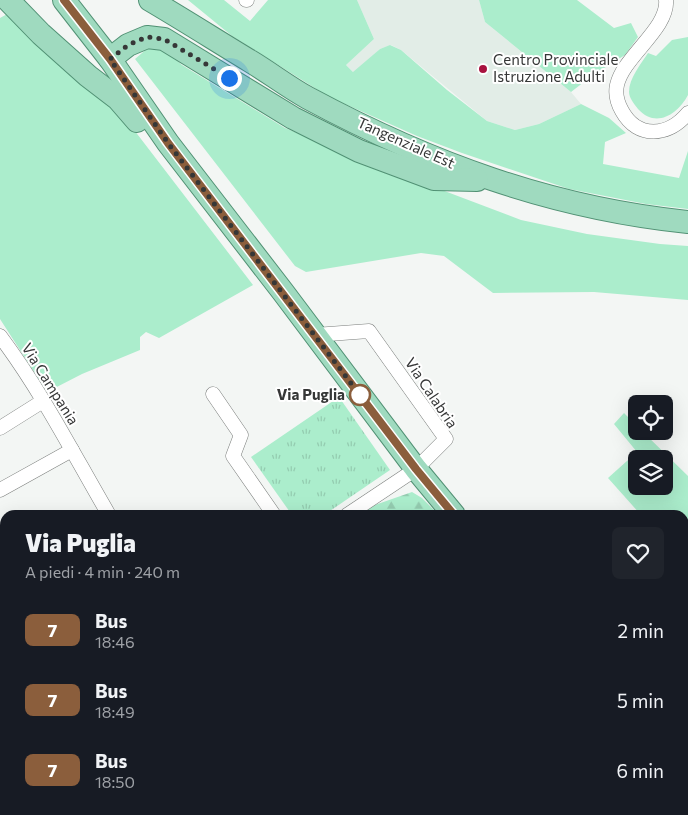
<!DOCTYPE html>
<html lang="it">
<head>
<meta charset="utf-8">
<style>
  body { margin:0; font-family:Commissioner,sans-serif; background:#20242c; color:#f1f3f6; height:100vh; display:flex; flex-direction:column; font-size:19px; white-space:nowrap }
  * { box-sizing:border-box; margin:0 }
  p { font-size:16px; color:#9ea1a6 }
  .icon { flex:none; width:28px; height:28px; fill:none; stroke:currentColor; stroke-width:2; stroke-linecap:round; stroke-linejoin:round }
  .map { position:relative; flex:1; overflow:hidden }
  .details { position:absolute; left:0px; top:510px; width:689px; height:305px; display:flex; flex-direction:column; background:#171b24; border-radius:15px 15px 0 0; box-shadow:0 5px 20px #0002 }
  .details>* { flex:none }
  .badge { padding:0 10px; border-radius:8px; font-size:18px; line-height:32px }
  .tools { position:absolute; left:628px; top:395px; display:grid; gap:10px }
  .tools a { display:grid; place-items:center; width:45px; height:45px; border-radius:8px; background:#171b24; box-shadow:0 5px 20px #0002; font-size:25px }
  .you { position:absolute; width:25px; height:25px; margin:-12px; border:4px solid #fff; border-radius:50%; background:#1a73e8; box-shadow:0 0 0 8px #1a73e833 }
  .map>.badge { position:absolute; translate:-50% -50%; box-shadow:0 0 0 2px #fff }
  .round { display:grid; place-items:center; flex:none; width:52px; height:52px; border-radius:8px; background:#20242c }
  .headline { display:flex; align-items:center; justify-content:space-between; height:85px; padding:0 25px }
  h1 { font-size:24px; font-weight:800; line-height:38px }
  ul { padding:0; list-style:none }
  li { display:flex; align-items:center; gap:15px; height:70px; padding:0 25px }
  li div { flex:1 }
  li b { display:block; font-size:19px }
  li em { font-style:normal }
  li .badge { min-width:55px; font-weight:700; text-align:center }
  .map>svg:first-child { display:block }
  .built { fill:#e2ede7 }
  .grass { fill:#abedcc; fill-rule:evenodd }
  .forest { fill:url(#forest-firs) }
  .park { fill:url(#park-tufts) }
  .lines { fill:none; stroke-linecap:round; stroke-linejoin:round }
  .minor-casing { stroke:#7c7f7d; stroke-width:15 }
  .primary-casing { stroke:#519174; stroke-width:24 }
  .minor { stroke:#fff; stroke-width:14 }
  .primary { stroke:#9fdabf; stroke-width:22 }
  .line-casing { stroke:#fff; stroke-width:11 }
  .line { stroke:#8b5e3c; stroke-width:8 }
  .walk { stroke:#363737; stroke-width:5; stroke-dasharray:0 9 }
  .poi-dot { fill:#a8123f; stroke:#fff; stroke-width:2 }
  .stop-dot { fill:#fff; stroke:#8b5e3c; stroke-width:2.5 }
  .labels { text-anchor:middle; stroke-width:4; stroke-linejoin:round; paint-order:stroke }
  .poi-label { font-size:15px; fill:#363737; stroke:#fff; text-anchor:start }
  .street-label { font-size:15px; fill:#363737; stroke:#fff }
  .stop-label { font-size:15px; font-weight:bold; fill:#363737; stroke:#fff; text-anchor:end }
</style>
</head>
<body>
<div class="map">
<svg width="688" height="815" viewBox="0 0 688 815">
  <defs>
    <pattern id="forest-firs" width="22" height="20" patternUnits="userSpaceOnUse" patternTransform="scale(1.25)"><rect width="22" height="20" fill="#abedcc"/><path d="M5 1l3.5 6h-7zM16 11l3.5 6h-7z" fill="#94ccb0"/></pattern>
    <pattern id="park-tufts" width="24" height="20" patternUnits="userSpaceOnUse" patternTransform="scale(1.25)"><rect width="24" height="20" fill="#abedcc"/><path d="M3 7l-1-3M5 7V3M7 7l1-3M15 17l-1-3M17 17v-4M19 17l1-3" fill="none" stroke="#94ccb0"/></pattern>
  </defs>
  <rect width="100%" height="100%" fill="#f3f6f4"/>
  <polygon class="built" points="357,0 479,0 485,22 571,92 581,104 539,124 515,130 487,121 401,50 391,45 380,49 354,73 346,65 374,39"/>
  <g class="grass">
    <polygon points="188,0 224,0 250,21 268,0 357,0 374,39 346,65 353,72 380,49 390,45 401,50 447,90 487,121 515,130 539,124 581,104 609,118 626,133 605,142 603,164 679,178 688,151 688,209 646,204 569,189 462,153 417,136 329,97 232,36"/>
    <polygon points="479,0 577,0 614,28 631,23 638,37 625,55 593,75 571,92 485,22"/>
    <polygon points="9,13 118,109 253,285 159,338 146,332 140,337 140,350 82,374 47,392 0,319 0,18"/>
    <path d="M688 37V95C678 114 656 129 638 109 635 105 629 98 629 92 629 78 641 64 648 53L656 56 672 40Z"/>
    <polygon points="149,47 167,51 182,65 285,128 389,170 521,220 587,234 660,244 688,246 688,300 594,292 493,293 444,256 421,253 306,272 295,266 135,59"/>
    <path d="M624 413 636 425V431H642L688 476V525L684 526V515H641L608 478 637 452 614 424ZM636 459H664V486H636Z"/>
    <polygon points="5,618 5,655 2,657 5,670 5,810 90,810 86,815 0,815 0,621"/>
    <polygon points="684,793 688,796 688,815 514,815 519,810 525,810 528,813 532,810 684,810"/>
    <polygon points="112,810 314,810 316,815 122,815"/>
  </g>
  <polygon class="forest" points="412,492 422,498 439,515 417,515 398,512 391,515 361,515 372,506"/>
  <g class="park">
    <polygon points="339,397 390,470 324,515 292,515 251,457"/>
    <polygon points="341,810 433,810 437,815 343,815"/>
  </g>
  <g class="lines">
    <g class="minor-casing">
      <g id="minor">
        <polyline points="246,0 247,0"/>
        <path d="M666 0C669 28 623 57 617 85 615 94 618 104 622 111 638 140 669 136 688 113"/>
        <polyline points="315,335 369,331 446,439 416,469 347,515"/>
        <path d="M0 336C42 392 74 455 109 515"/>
        <polyline points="213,394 241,435 233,456 274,515"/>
        <polyline points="0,428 43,401"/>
        <polyline points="0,490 72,450"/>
        <polyline points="684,542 688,541"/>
        <polyline points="0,597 5,591"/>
        <polyline points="328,810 330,815"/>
        <polyline points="486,810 489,815"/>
      </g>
    </g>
    <g class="primary-casing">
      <g id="primary">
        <polyline points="8,0 41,34 88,76 118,99 137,121"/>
        <polyline points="64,0 110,59 168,143 283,292 416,469 454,515"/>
        <path d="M150 0C184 20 217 41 250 61 270 73 288 87 308 98 429 163 551 208 688 222"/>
        <polyline points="110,59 128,45 147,37 164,39 293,118 359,151 434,179 477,180"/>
        <polyline points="684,784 688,787"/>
      </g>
    </g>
    <use href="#minor" class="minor"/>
    <use href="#primary" class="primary"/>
  </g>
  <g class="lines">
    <g class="line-casing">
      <polyline id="line" points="64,0 110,59 168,143 416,469 454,515"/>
    </g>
    <use href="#line" class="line"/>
    <polyline class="walk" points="229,78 164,39 147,37 128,45 110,59 168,143 360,395"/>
  </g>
  <circle class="poi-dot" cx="483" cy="69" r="5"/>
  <circle class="stop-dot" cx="360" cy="395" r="10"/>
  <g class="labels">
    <g class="poi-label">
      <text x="493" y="65">Centro Provinciale<tspan x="493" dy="17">Istruzione Adulti</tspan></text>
    </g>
    <g class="street-label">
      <text transform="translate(406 143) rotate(24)" y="5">Tangenziale Est</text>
      <text transform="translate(50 384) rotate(58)" y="5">Via Campania</text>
      <text transform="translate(431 393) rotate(56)" y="5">Via Calabria</text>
    </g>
    <g class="stop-label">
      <text x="345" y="400">Via Puglia</text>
    </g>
  </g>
</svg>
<div class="tools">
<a><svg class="icon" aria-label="locate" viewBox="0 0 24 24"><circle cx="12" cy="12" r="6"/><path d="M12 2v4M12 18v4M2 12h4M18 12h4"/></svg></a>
<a><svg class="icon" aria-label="layers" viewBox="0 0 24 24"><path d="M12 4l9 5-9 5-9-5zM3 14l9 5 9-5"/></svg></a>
</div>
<div class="you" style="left:229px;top:78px"></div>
<section class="details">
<div class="headline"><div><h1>Via Puglia</h1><p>A piedi · 4 min · 240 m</p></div><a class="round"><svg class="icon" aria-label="heart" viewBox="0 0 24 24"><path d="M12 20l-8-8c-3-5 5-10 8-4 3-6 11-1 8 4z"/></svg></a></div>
<ul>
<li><span class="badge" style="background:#8b5e3c;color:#fff">7</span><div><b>Bus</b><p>18:46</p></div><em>2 min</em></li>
<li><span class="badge" style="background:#8b5e3c;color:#fff">7</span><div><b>Bus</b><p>18:49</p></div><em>5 min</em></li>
<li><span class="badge" style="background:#8b5e3c;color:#fff">7</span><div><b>Bus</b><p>18:50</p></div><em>6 min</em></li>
</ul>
</section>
</div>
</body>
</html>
